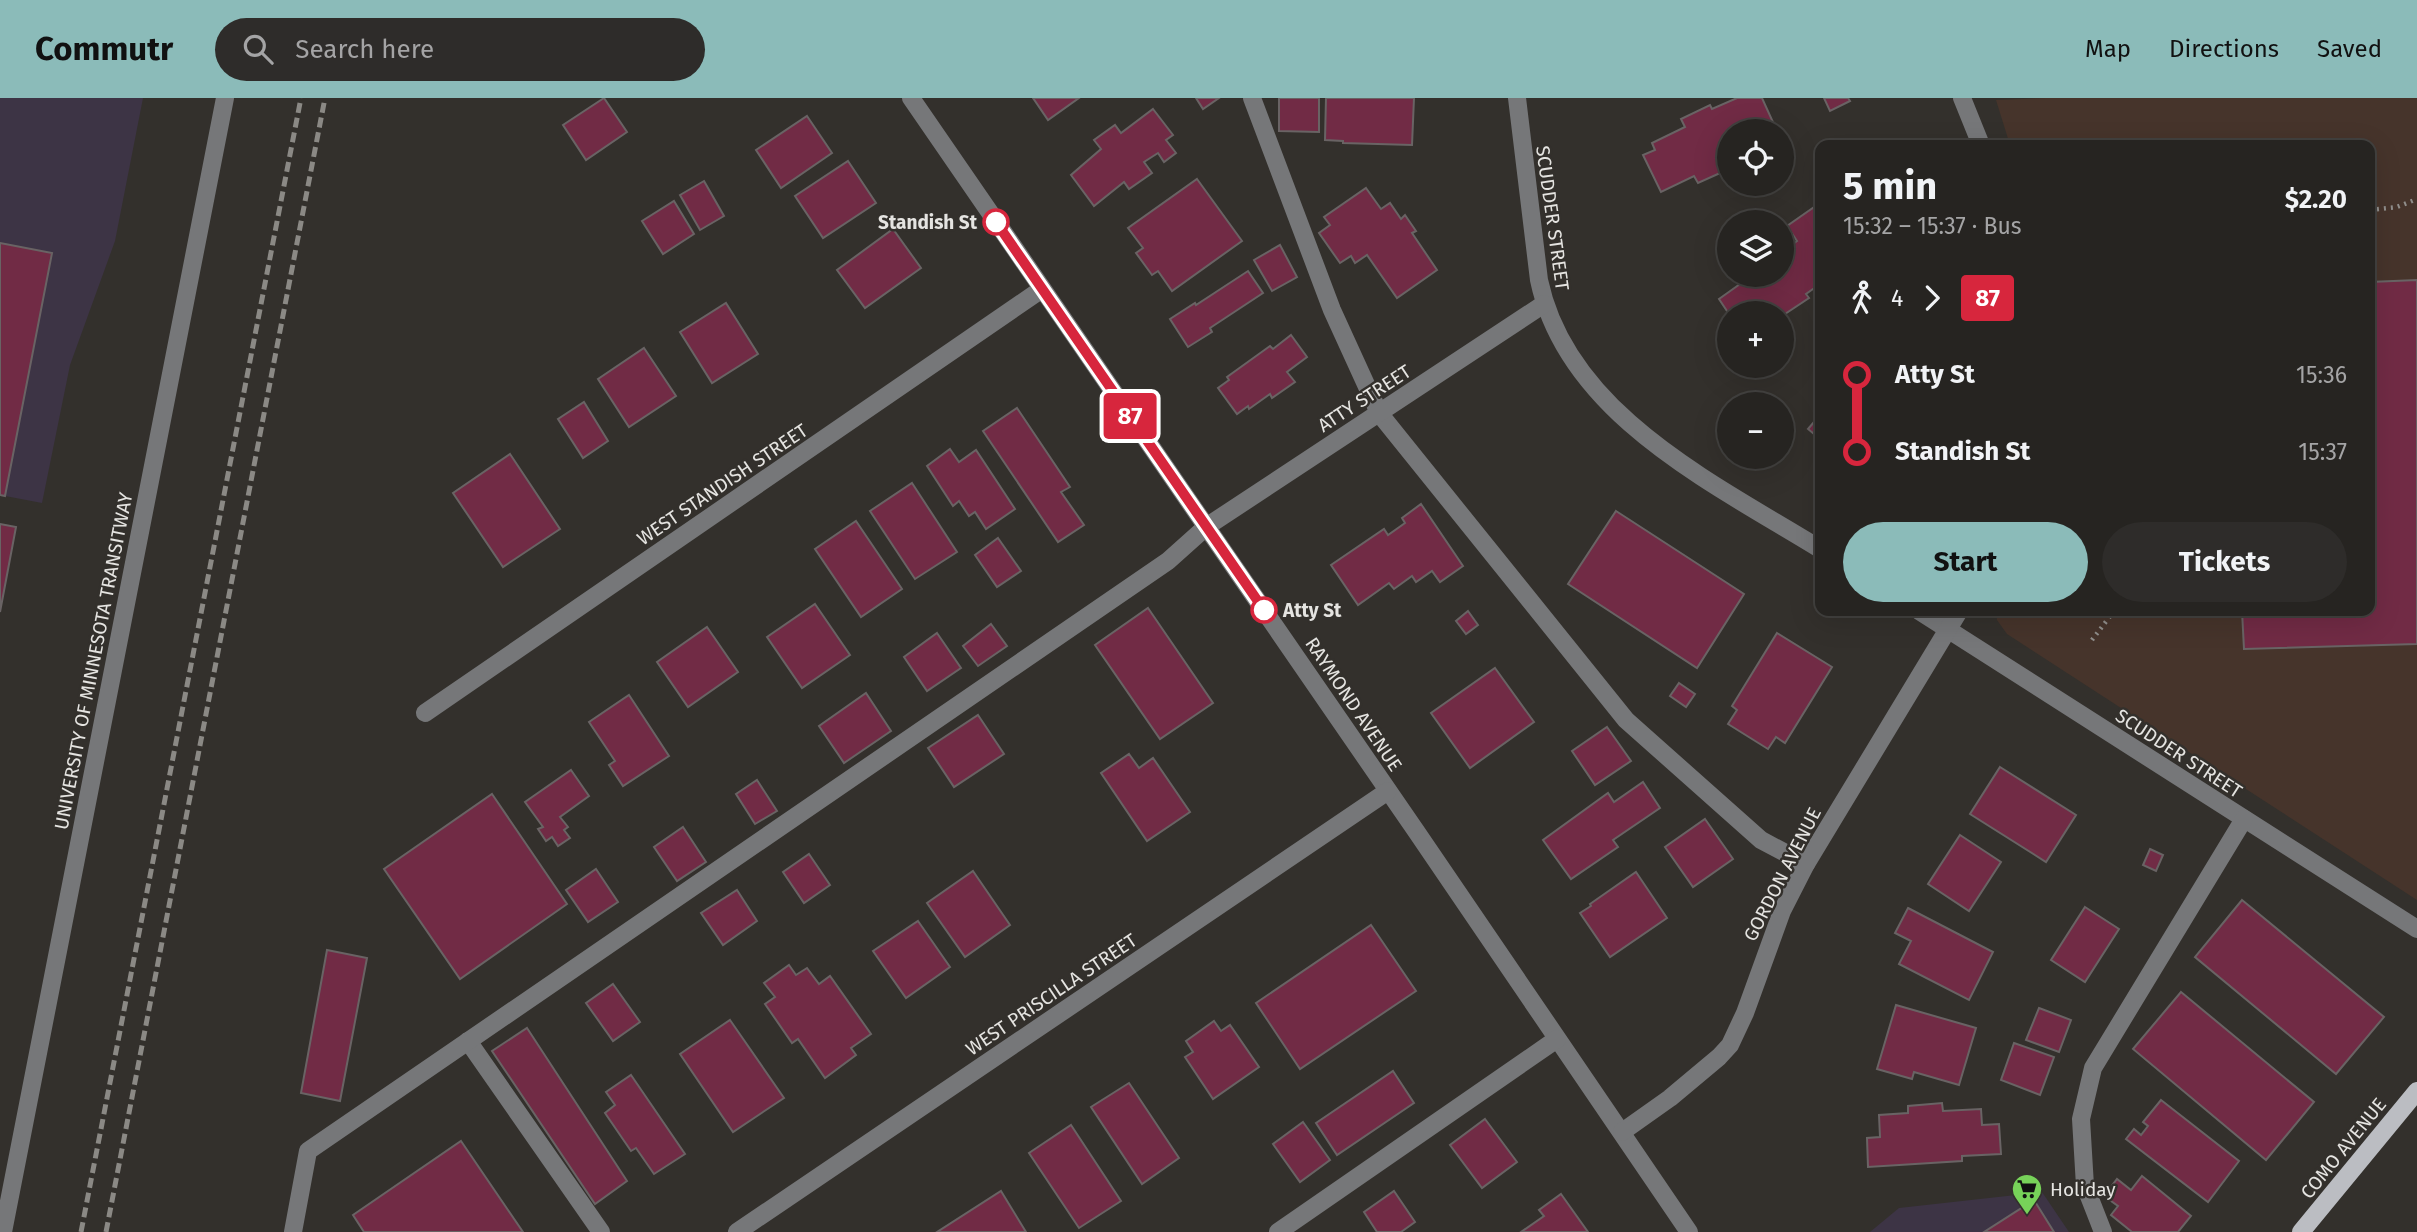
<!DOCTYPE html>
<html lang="en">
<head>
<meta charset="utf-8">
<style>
  body { margin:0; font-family:"Fira Sans",sans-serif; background:#2e2c2a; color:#f1f3f6; height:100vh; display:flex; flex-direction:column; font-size:26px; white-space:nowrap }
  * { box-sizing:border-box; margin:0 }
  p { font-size:23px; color:#a4a4a5 }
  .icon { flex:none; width:38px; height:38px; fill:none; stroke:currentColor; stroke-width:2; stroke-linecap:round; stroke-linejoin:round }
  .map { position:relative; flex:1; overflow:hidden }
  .drawer { position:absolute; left:1815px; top:42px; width:560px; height:476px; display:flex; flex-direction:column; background:#262421; border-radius:14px; box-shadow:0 7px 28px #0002,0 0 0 2px #42413f }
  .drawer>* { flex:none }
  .badge { padding:0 14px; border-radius:5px; font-size:24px; line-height:46px }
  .controls { position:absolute; left:1717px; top:21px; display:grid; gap:14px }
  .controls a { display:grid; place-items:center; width:77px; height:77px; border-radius:50%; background:#262421; box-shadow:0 7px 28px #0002,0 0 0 2px #42413f; font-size:35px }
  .map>.badge { position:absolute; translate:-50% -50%; box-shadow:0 0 0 4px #fff }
  .legs { display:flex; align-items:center; gap:10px; height:77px; padding:0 28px; font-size:23px }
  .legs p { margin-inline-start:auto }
  .headline { display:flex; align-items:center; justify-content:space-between; height:119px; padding:0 28px }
  h1 { font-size:38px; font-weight:700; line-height:52px }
  .button { display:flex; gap:14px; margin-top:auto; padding:14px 28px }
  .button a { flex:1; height:80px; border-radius:42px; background:#8bbbb9; color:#111; font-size:28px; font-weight:700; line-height:80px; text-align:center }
  .button a+a { background:#2e2c2a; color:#f1f3f6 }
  ul { padding:0 28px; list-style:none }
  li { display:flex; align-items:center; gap:24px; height:77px; font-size:26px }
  li i { display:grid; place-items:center; width:10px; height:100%; margin:0 9px; background:currentColor }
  li i::after { content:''; width:18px; height:18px; margin:-9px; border:5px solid; border-radius:50%; background:#262421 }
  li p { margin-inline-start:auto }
  li:first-child i { background:linear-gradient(#0000 50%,currentColor 0) }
  li:last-child i { background:linear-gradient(currentColor 50%,#0000 0) }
  header { display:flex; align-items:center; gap:42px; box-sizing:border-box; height:98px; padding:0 35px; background:#8bbbb9; color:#111 }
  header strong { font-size:33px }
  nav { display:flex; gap:38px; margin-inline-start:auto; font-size:24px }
  .search { width:490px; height:63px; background:#2e2c2a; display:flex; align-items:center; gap:18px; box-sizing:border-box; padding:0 24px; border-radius:38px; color:#a4a4a5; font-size:26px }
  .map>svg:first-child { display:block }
  .commercial { fill:#3d3445 }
  .education { fill:#46342b }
  .building { fill:#712b45; stroke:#696364; stroke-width:2 }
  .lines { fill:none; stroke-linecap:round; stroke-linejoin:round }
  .path { stroke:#908e8b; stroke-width:4.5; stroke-dasharray:2 5; stroke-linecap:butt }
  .minor { stroke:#767779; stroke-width:18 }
  .major { stroke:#bbbdc2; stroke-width:18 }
  .rail { stroke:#8b8985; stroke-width:5; stroke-dasharray:10 5; stroke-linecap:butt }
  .line-1-casing { stroke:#fff; stroke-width:16 }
  .line-1 { stroke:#d7263d; stroke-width:10 }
  .stop-1-dot { fill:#fff; stroke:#d7263d; stroke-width:3.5 }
  .labels { text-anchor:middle; stroke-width:5; stroke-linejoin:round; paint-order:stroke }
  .street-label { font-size:19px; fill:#e5e4e1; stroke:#33302c }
  .stop-label { font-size:19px; font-weight:bold; fill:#e5e4e1; stroke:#33302c; text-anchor:end }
  .poi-label { font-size:19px; fill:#e5e4e1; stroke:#33302c; text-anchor:start }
</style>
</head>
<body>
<header>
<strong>Commutr</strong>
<div class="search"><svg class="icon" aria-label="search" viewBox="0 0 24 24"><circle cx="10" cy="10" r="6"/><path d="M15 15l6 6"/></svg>Search here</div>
<nav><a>Map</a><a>Directions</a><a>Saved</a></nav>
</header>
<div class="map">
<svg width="2417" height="1134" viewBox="0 0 2417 1134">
  <rect width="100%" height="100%" fill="#33302c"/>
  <g class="commercial">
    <polygon points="0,0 143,0 115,143 70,267 42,405 0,397"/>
    <polygon points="2042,1094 2069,1134 1870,1134 1899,1110"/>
  </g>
  <polygon class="education" points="2046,0 2417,0 2417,802 2007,536 1997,522 1996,513 2370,513 2370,47 2010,47 1996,2"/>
  <g class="building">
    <polygon points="604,0 627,34 586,62 563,27"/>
    <polygon points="1033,0 1079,0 1048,22"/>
    <polygon points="1196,0 1219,0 1203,11"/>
    <polygon points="1279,0 1319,0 1319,34 1279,33"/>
    <polygon points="1326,0 1414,0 1412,47 1343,45 1343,43 1325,42"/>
    <polygon points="1737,0 1762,0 1777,33 1729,33 1729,71 1698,85 1694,78 1661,94 1643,57 1655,52 1652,45 1685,29 1681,21 1710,7 1712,11"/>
    <polygon points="1824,0 1848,0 1850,3 1830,13"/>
    <polygon points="1153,11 1173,37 1166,42 1176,55 1164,64 1158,55 1144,64 1152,75 1129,91 1124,84 1094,108 1071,77 1101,51 1094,42 1115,27 1121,35"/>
    <polygon points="807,18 832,55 781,90 756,52"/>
    <polygon points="848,63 876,105 823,140 795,98"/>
    <polygon points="1197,81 1242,143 1172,193 1158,173 1152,177 1136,155 1143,150 1128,130"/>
    <polygon points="704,83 724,118 700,132 680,97"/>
    <polygon points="1366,90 1381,111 1390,105 1401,121 1405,117 1416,133 1412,135 1437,172 1397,200 1367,157 1355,165 1351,158 1340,165 1319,135 1330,127 1324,119"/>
    <polygon points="674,103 694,136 663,156 642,123"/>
    <polygon points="1820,105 1820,186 1806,196 1809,200 1782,218 1790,230 1782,236 1782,215 1729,216 1719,201 1747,181 1744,177 1782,177 1782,154 1797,143 1787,128"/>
    <polygon points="893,131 921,170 865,210 837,172"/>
    <polygon points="0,145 52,155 5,398 0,397"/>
    <polygon points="1280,147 1297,179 1272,193 1254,162"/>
    <polygon points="1248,173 1263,195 1210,230 1212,234 1188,249 1170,221 1195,205 1196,207"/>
    <polygon points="2417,182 2417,546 2244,551 2242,513 2370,513 2370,184"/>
    <polygon points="726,205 758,256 712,285 680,234"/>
    <polygon points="1291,237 1307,259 1287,274 1295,284 1272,300 1270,296 1249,311 1248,308 1237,316 1218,290 1229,282 1227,279 1270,248 1273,251"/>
    <polygon points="644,250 676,298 629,329 598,281"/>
    <polygon points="584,304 608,343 583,360 558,321"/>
    <polygon points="1017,310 1070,389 1061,394 1084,427 1058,444 983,333"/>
    <polygon points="1820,317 1820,341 1808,331"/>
    <polygon points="950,351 959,364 976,352 1015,411 986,431 975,414 969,418 959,403 953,408 927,368"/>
    <polygon points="510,356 560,431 503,469 453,395"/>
    <polygon points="912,385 957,454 915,481 870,413"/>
    <polygon points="1421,406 1463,468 1440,484 1432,473 1416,484 1412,478 1394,491 1389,485 1358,507 1331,467 1384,431 1388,437 1405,425 1402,420"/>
    <polygon points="1616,413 1744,496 1697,570 1568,486"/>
    <polygon points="856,423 902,491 861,519 815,451"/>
    <polygon points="0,426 16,429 0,514"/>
    <polygon points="998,440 1021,473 997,489 975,457"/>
    <polygon points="815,506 850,557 802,590 767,539"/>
    <polygon points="1148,510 1213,605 1160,641 1095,547"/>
    <polygon points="1468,513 1478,527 1466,536 1456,523"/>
    <polygon points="991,526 1007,548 978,568 963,548"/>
    <polygon points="707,529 738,574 688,609 657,564"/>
    <polygon points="937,535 961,570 927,593 904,559"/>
    <polygon points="1777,535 1832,569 1785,645 1776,639 1768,651 1728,626 1737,612 1732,608"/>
    <polygon points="1495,570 1534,624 1470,670 1431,615"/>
    <polygon points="1679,585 1695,596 1686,609 1670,598"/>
    <polygon points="866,595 891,633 844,665 819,628"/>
    <polygon points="629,597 669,658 623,688 609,667 615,663 589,624"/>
    <polygon points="978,617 1004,656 954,689 928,650"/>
    <polygon points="1607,629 1631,663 1595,687 1572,653"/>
    <polygon points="1129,656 1139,670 1153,660 1190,714 1147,743 1101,675"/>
    <polygon points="2000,669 2076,717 2046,764 1970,716"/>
    <polygon points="571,672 589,698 560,719 568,729 564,732 570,740 558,748 552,739 546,743 538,731 543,729 525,704"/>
    <polygon points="757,682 777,713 755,726 736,696"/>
    <polygon points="1643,684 1660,710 1613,742 1618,749 1571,781 1543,742 1608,695 1614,704"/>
    <polygon points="492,696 567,806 460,881 384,771"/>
    <polygon points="1705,721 1733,761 1693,789 1665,749"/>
    <polygon points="683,729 706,764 677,783 654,749"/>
    <polygon points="1960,737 2001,764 1969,813 1928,786"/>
    <polygon points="2150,751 2163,757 2156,773 2143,767"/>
    <polygon points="809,756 830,787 804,805 783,774"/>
    <polygon points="596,771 618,804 588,824 566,792"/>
    <polygon points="973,773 1010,827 965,859 927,805"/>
    <polygon points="1636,774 1667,820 1610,859 1580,815 1591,808 1590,806"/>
    <polygon points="737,792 757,823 723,847 701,815"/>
    <polygon points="2242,802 2384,919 2336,976 2195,859"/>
    <polygon points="2085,809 2119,831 2085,884 2051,862"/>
    <polygon points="1908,810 1993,854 1969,902 1899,866 1911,843 1895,835"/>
    <polygon points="918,823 950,869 906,900 873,853"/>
    <polygon points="1371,827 1416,893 1300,971 1256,905"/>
    <polygon points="327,852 367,860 340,1003 301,995"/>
    <polygon points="789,867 796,877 807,870 819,886 830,878 871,936 851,950 856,957 825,980 798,941 792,945 765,906 775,899 764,885"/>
    <polygon points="613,886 640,924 613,943 586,905"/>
    <polygon points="2181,894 2314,1004 2266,1062 2133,951"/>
    <polygon points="1896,907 1976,930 1959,987 1914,974 1912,981 1877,971"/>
    <polygon points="2039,910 2071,922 2059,954 2026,942"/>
    <polygon points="730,922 784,1000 733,1034 680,956"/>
    <polygon points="1214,923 1221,933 1230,927 1259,969 1213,1001 1185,959 1193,954 1186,943"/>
    <polygon points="527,930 627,1083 595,1106 492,953"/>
    <polygon points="2014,945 2054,959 2040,997 2001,982"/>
    <polygon points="1393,973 1414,1005 1337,1057 1316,1025"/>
    <polygon points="631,977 685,1056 654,1076 636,1050 631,1053 605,1015 615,1007 606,994"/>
    <polygon points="1129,985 1179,1060 1142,1086 1091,1009"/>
    <polygon points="2161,1002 2239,1063 2208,1104 2126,1041 2134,1031 2141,1037 2148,1028 2143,1024"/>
    <polygon points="1942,1005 1943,1013 1981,1011 1982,1027 1999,1026 2001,1056 1962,1058 1962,1063 1868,1069 1867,1040 1880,1039 1879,1017 1908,1015 1908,1008"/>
    <polygon points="1485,1021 1517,1064 1482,1090 1450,1047"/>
    <polygon points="1303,1024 1330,1062 1300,1084 1273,1046"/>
    <polygon points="1071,1027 1121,1103 1079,1130 1029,1055"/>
    <polygon points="461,1043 523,1134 364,1134 353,1117"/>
    <polygon points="2142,1078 2191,1118 2178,1134 2132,1134 2111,1117 2118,1108 2104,1098 2117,1081 2131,1092"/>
    <polygon points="1001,1093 1026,1134 937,1134"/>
    <polygon points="1394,1093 1415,1124 1401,1134 1377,1134 1364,1114"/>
    <polygon points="1561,1096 1588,1134 1521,1134 1544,1118 1539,1112"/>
    <polygon points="2034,1102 2054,1134 1984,1134"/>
  </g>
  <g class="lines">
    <g class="path">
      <polyline points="2370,112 2397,109 2417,101"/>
      <polyline points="2092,542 2114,513"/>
    </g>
    <g class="minor">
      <polyline points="911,0 1416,733 1689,1134"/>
      <polyline points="1252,0 1332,212 1379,315 1626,622 1761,742 1806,766"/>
      <path d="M1517 0 1539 182C1567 316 1713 385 1820 451"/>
      <polyline points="1962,0 1981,47"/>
      <polyline points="1919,513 2417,831"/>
      <polyline points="425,615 1042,191"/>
      <polyline points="468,943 601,1134"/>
      <polyline points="1622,1034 1670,1000 1719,959 1730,947 1745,915 1782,813 1806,766 1959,513"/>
      <polyline points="3,1134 225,0"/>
      <polyline points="293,1134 308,1053 1168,463 1206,429 1544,206"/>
      <polyline points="737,1134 1388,693"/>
      <polyline points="1278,1134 1557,941"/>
      <polyline points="2103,1134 2085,1088 2081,1021 2093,970 2244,721"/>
    </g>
    <polyline class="major" points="2301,1134 2417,993"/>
    <g class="rail">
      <polyline points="81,1134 301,0"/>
      <polyline points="106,1134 325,0"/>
    </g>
  </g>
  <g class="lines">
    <g class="line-1-casing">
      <polyline id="line-1" points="996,124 1264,512"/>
    </g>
    <use href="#line-1" class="line-1"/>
  </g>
  <defs>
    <g id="supermarket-pin" transform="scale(1.575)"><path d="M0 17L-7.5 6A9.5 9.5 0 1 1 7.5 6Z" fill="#77d259" stroke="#33302c"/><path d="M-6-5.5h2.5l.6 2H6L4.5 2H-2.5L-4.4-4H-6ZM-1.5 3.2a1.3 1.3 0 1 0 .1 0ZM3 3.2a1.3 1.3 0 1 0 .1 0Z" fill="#111"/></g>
  </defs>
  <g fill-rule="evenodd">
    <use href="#supermarket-pin" x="2027" y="1091"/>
  </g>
  <g class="stop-1-dot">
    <circle cx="996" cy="124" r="12"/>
    <circle cx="1264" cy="512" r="12"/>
  </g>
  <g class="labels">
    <g class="street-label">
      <text transform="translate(1553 120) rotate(82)" y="7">SCUDDER STREET</text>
      <text transform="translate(1364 300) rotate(-33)" y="7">ATTY STREET</text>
      <text transform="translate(722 386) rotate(-34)" y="7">WEST STANDISH STREET</text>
      <text transform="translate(93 563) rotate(-79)" y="7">UNIVERSITY OF MINNESOTA TRANSITWAY</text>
      <text transform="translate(1354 606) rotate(56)" y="7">RAYMOND AVENUE</text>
      <text transform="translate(2179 655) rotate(33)" y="7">SCUDDER STREET</text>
      <text transform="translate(1782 776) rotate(-63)" y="7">GORDON AVENUE</text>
      <text transform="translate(1051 896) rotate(-34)" y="7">WEST PRISCILLA STREET</text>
      <text transform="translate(2343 1050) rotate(-51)" y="7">COMO AVENUE</text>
    </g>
    <g class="stop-label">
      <text x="977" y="131">Standish St</text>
      <text x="1283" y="519" text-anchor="start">Atty St</text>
    </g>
    <g class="poi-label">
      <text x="2050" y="1098">Holiday</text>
    </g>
  </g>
</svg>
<div class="controls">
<a><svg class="icon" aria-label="locate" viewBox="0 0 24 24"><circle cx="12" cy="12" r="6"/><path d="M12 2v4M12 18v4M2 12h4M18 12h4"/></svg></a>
<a><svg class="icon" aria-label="layers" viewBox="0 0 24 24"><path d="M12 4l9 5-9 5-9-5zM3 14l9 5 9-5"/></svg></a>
<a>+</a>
<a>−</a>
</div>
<b class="badge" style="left:1130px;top:318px;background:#d7263d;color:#fff">87</b>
<section class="drawer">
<div class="headline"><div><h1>5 min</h1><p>15:32 – 15:37 · Bus</p></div><b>$2.20</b></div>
<div class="legs"><svg class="icon" aria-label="walk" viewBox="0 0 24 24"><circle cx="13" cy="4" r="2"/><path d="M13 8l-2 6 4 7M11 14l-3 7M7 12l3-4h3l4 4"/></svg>4<svg class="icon" aria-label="forward" viewBox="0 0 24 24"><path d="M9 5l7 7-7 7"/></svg><b class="badge" style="background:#d7263d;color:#fff">87</b></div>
<ul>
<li><i style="color:#d7263d"></i><b>Atty St</b><p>15:36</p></li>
<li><i style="color:#d7263d"></i><b>Standish St</b><p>15:37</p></li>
</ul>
<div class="button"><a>Start</a><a>Tickets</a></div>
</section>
</div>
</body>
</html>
